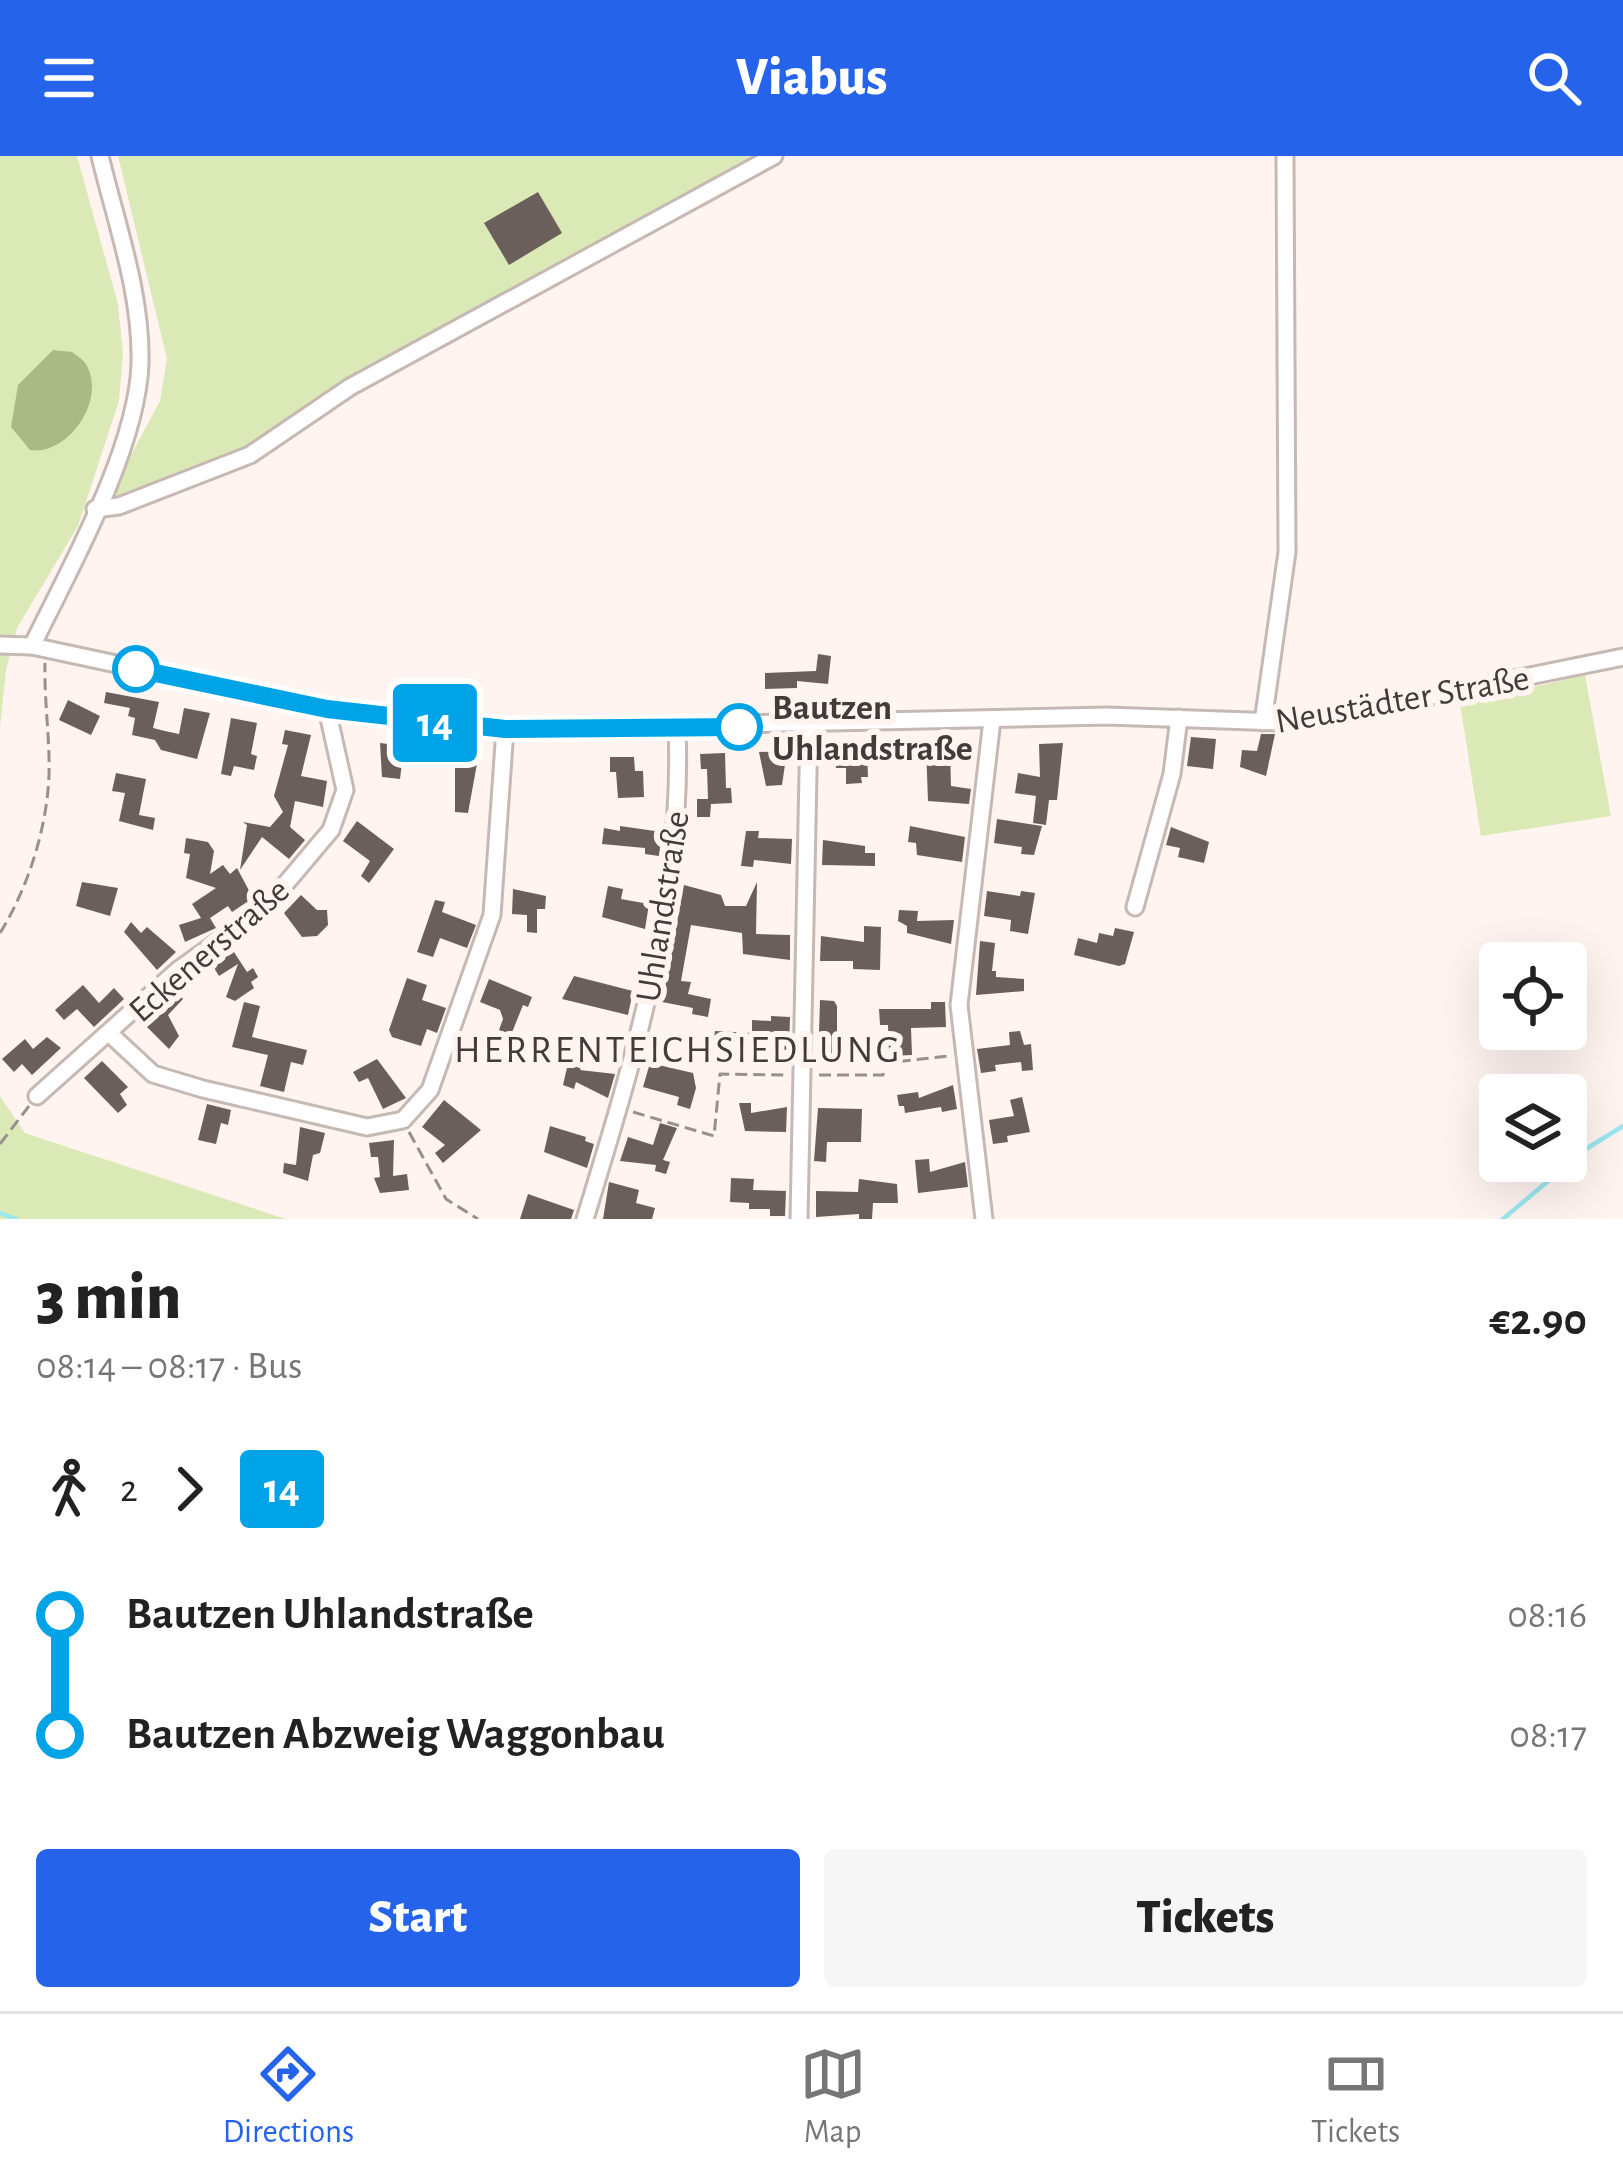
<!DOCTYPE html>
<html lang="en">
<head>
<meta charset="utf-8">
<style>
  body { margin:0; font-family:"Alegreya Sans",sans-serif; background:#f6f6f6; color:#222; height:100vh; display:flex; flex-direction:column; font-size:45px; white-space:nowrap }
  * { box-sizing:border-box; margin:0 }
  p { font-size:39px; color:#767676 }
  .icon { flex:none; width:66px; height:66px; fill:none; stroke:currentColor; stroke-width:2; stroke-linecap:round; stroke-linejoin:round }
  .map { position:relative; height:1063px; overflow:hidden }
  .details { display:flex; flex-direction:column; background:#fff; flex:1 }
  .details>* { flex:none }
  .badge { padding:0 24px; border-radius:9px; font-size:42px; line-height:78px }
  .tools { position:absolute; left:1479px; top:786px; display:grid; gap:24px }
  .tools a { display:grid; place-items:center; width:108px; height:108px; border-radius:12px; background:#fff; box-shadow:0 12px 48px #0002; font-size:60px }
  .map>.badge { position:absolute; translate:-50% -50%; box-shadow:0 0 0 6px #fff }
  .legs { display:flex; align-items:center; gap:18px; height:132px; padding:0 36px; font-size:39px }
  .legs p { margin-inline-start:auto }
  .summary { display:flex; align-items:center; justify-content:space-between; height:204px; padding:0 36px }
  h1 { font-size:66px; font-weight:800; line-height:90px }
  .action { display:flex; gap:24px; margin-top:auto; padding:24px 36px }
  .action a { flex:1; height:138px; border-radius:12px; background:#2563eb; color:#fff; font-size:48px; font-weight:800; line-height:138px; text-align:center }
  .action a+a { background:#f6f6f6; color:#222 }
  ul { padding:0 36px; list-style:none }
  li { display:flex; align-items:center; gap:42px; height:120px; font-size:45px }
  li i { display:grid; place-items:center; width:18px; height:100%; margin:0 15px; background:currentColor }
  li i::after { content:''; width:30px; height:30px; margin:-15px; border:9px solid; border-radius:50%; background:#fff }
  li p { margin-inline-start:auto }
  li:first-child i { background:linear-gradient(#0000 50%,currentColor 0) }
  li:last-child i { background:linear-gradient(currentColor 50%,#0000 0) }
  header { display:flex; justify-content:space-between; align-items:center; height:156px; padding:0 36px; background:#2563eb; color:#fff; font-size:54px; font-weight:800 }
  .menu { display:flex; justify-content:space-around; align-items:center; height:168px; border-top:3px solid #e0e0e0; background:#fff; font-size:33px; color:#767676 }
  .menu a { display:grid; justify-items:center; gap:6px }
  .menu .selected { color:#2563eb }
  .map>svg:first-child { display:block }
  .green { fill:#dbe9b6 }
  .forest { fill:#abb984 }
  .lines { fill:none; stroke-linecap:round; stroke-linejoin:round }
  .stream { stroke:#9de7ef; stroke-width:4.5 }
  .building { fill:#6a5f5b }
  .minor-casing { stroke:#c6b9b4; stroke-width:21 }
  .path { stroke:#98908e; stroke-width:3; stroke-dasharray:12 6; stroke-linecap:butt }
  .minor { stroke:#fff; stroke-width:15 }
  .line-1-casing { stroke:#fff; stroke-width:27 }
  .line-1 { stroke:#00a3e6; stroke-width:18 }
  .stop-1-dot { fill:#fff; stroke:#00a3e6; stroke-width:6 }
  .labels { text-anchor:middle; stroke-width:12; stroke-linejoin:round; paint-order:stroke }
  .street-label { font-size:36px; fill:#413c3a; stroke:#fff4f0 }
  .stop-label { font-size:36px; font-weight:bold; fill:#413c3a; stroke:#fff4f0; text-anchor:start }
  .neighbourhood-label { font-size:39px; letter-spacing:3px; fill:#413c3a; stroke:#fff4f0 }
</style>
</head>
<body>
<header><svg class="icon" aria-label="menu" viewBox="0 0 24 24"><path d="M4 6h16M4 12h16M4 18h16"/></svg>Viabus<svg class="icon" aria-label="search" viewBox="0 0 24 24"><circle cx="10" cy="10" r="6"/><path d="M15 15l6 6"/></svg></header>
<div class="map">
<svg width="1623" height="1063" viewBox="0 0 1623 1063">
  <rect width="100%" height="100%" fill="#fff4f0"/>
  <g class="green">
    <polygon points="0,0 77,0 118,148 123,198 119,245 78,370 17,472 6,514 0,571"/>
    <polygon points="118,0 763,0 435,174 262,285 107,344 160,245 167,203"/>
    <polygon points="1585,519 1611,660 1481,680 1460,548"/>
    <polygon points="0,940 25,977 286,1063 0,1063"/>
  </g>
  <path class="forest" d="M53 194 72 196C77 200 84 204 87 210 106 246 67 300 30 294L11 271 18 229Z"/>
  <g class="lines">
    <g class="stream">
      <polyline points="0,1057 16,1063"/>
      <polyline points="1503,1063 1586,993 1623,970"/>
    </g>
  </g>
  <g class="building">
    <polygon points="538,36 562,77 509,109 484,67"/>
    <polygon points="818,498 831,500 828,528 797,525 797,532 765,533 765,517 816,515"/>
    <polygon points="106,536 159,546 153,572 165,575 179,578 184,552 210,557 197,603 161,594 155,584 132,579 135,562 128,560 130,552 104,547"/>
    <polygon points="68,544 100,560 91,579 59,564"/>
    <polygon points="231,562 257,567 251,598 257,600 254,614 234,610 231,620 221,618"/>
    <polygon points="285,574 311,579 301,620 327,625 323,651 295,645 290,671 305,684 289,703 262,681 240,714 247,669 243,666 270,671 283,656 274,640 288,589 282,588"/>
    <polygon points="1261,578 1275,578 1266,620 1240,611 1242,594 1257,595"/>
    <polygon points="1191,581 1216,583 1213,613 1187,610"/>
    <polygon points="380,587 404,590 400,623 382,621"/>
    <polygon points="1063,587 1057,644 1049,644 1046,669 1033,667 1036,640 1015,637 1018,617 1040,621 1039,588"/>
    <polygon points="926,591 950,591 951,630 971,633 969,648 928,645"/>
    <polygon points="854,593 867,593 868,621 861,621 862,627 846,628 846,612 836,612 835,594"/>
    <polygon points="455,594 479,597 468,657 455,656"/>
    <polygon points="787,595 782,629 766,630 759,596"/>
    <polygon points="725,597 726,632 731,632 732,647 711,648 710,661 697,661 697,643 708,643 707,613 701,613 700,598"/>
    <polygon points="610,601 634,601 635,615 643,615 644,641 618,642 616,616 610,616"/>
    <polygon points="116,617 146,623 139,659 155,662 153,674 119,665 125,637 112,635"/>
    <polygon points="997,663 1042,670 1034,699 1021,698 1022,691 994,687"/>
    <polygon points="357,665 394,693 369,727 361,720 370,705 343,685"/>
    <polygon points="620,670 662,676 659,700 645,698 645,692 602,688 604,672 620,675"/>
    <polygon points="910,670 965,681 962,706 917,699 916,687 908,686"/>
    <polygon points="1171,671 1209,686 1204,707 1178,701 1180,692 1166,689"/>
    <polygon points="746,675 759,675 758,682 792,683 791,708 754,704 753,711 741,710"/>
    <polygon points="186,682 208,686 214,695 210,718 223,709 230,718 237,712 253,742 232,756 228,750 210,762 216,772 185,786 179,769 201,762 192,748 216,732 186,722 190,698 184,697"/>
    <polygon points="823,684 865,690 865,697 875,697 875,710 822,709"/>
    <polygon points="82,726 118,732 110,760 76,750"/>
    <polygon points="757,726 756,778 790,779 790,804 743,798 742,777 691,769 681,825 691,826 688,838 711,843 708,861 692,858 693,852 662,846 684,729 721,739 725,750 746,750"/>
    <polygon points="608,730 623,733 621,743 649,748 645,773 602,761"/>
    <polygon points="513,733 546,740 545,753 537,753 537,777 527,776 527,759 512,758"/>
    <polygon points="987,735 1020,740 1021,735 1035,737 1028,778 1010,775 1011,764 984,760"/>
    <polygon points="301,739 317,754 327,754 328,769 317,780 302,781 284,757"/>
    <polygon points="435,744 445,746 442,756 476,769 467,792 440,782 433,801 417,796"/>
    <polygon points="899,754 918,755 917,765 954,764 951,788 907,777 907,770 898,765"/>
    <polygon points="131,766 141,777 147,771 176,796 157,814 124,776"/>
    <polygon points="864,770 881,771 880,814 853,813 853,805 820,805 821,780 864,786"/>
    <polygon points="1115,772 1134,776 1125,808 1119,810 1074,799 1078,782 1097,787 1099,777 1113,780"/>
    <polygon points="980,785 995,787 992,815 996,815 996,821 1024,823 1024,835 976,839"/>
    <polygon points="232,793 247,816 253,812 258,821 251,826 254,832 235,845 226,841 238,808 219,820 211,807"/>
    <polygon points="574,820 633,835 628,859 562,843"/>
    <polygon points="407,822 427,829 422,844 446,852 437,877 427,873 421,890 392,881 389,874"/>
    <polygon points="489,823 532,841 528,851 523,849 511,879 499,874 503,863 500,854 480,846"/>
    <polygon points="83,829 99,847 114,832 124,843 94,871 77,853 64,864 55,854"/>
    <polygon points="177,837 183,843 168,859 179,880 169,893 143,867"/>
    <polygon points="820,844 834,845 837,850 837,908 818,908"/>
    <polygon points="244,846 260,850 252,881 307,894 303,909 291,906 284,936 260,930 268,899 232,891"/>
    <polygon points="931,846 945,846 946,871 911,872 912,899 889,900 888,869 880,869 879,853 931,853"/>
    <polygon points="771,860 790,861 789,894 751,893 751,901 736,901 737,886 714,883 715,875 752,877 752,864 771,865"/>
    <polygon points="1020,875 1024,889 1031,888 1033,914 1022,915 1021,906 995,909 996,915 981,917 977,893 1010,889 1009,876"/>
    <polygon points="47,881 61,892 32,919 22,908 14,916 2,903 25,883 33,893"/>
    <polygon points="377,903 406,942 383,953 368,922 359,926 353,916"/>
    <polygon points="569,903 582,908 580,914 615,918 608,942 576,926 574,933 563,929"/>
    <polygon points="102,905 128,931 120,938 127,949 118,957 84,922"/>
    <polygon points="650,907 693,917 696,932 690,953 677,949 679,941 643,931"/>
    <polygon points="953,929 957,953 942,956 941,951 905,957 904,950 899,950 897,939 918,936 919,942"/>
    <polygon points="1022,941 1030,976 1007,980 1008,986 993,988 989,964 1014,960 1010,944"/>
    <polygon points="444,944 481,974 443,1007 435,997 445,989 422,971"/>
    <polygon points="739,947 751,947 751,957 787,951 786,976 745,975"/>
    <polygon points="207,948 231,954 228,969 221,967 216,988 198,984"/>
    <polygon points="818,952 862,953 861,986 827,986 826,1006 814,1005"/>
    <polygon points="660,967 677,972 663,1004 670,1006 666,1018 655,1015 656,1009 620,1005 628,981 653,989"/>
    <polygon points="550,970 586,981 585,985 594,988 587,1012 544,996"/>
    <polygon points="300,971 325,977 320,997 313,999 308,1025 283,1017 284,1007 296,1009"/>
    <polygon points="394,984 393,1020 407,1018 409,1034 380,1037 374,1022 380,1021 378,1001 371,1001 369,987"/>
    <polygon points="929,1003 930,1016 965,1006 968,1031 918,1037 915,1004"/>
    <polygon points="731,1022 754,1023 753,1034 786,1035 785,1060 770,1060 770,1053 749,1053 749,1047 730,1046"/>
    <polygon points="859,1023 897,1028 898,1047 873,1047 872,1063 859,1063 859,1058 816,1061 816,1035 858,1036"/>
    <polygon points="609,1026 639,1034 636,1047 655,1052 652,1063 603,1063"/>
    <polygon points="528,1038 574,1054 571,1063 520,1063"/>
  </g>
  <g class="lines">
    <g class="minor-casing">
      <g id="minor">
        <polyline points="95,353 119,350 250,299 350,231 774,0"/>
        <polyline points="0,489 32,490 327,553 505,573 1107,560 1280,566 1352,556 1623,501"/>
        <path d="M32 490C70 412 137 293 140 208 142 138 116 67 100 0"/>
        <polyline points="1263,566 1287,396 1285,0"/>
        <polyline points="1135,751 1172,618 1179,562"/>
        <polyline points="110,878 153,918 203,933 367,971 403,964 430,934 492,759 505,573"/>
        <polyline points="37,940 178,814 266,751 331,674 345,634 327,553"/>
        <path d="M585 1063C634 903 684 741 677 572"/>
        <polyline points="799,1063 809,568"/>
        <polyline points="984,1063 959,849 992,564"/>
      </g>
    </g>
    <g class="path">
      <path d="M0 777C28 732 47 672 49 619 50 581 44 545 45 507"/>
      <polyline points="819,919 883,919 885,907 948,900"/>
      <polyline points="633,956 714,980 720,918 785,919"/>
      <polyline points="409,976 446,1043 478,1063"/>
      <polyline points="0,988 29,950"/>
    </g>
    <use href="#minor" class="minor"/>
  </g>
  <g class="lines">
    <g class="line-1-casing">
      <polyline id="line-1" points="136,513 327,553 505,573 739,571"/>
    </g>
    <use href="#line-1" class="line-1"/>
  </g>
  <g class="stop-1-dot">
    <circle cx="136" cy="513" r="21"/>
    <circle cx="739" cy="571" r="21"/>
  </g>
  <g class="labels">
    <g class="street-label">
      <text transform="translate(1402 542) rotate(-10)" y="13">Neustädter Straße</text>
      <text transform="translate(661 750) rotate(-81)" y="13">Uhlandstraße</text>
      <text transform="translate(208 793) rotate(-41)" y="13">Eckenerstraße</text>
    </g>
    <g class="stop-label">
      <text x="772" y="563">Bautzen<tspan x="772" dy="41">Uhlandstraße</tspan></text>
    </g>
    <g class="neighbourhood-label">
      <text x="678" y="906">HERRENTEICHSIEDLUNG</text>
    </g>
  </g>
</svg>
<div class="tools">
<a><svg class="icon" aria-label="locate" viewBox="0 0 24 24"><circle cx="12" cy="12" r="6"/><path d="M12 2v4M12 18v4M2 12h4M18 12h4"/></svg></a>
<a><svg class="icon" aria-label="layers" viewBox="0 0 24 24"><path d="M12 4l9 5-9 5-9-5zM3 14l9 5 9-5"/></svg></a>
</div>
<b class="badge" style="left:435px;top:567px;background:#00a3e6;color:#fff">14</b>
</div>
<section class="details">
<div class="summary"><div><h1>3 min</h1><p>08:14 – 08:17 · Bus</p></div><b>€2.90</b></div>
<div class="legs"><svg class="icon" aria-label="walk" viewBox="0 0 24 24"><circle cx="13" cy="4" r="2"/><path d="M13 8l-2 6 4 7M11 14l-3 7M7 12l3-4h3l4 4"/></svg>2<svg class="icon" aria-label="forward" viewBox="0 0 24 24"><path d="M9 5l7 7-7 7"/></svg><b class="badge" style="background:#00a3e6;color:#fff">14</b></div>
<ul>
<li><i style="color:#00a3e6"></i><b>Bautzen Uhlandstraße</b><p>08:16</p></li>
<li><i style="color:#00a3e6"></i><b>Bautzen Abzweig Waggonbau</b><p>08:17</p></li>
</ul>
<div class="action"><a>Start</a><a>Tickets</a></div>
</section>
<nav class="menu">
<a class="selected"><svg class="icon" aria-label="directions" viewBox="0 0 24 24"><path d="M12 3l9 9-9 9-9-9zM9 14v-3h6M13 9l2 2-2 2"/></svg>Directions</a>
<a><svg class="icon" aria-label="map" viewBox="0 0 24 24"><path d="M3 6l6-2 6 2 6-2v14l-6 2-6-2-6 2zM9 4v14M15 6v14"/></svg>Map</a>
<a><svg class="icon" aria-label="tickets" viewBox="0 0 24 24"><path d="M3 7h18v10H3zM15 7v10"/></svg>Tickets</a>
</nav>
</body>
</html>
